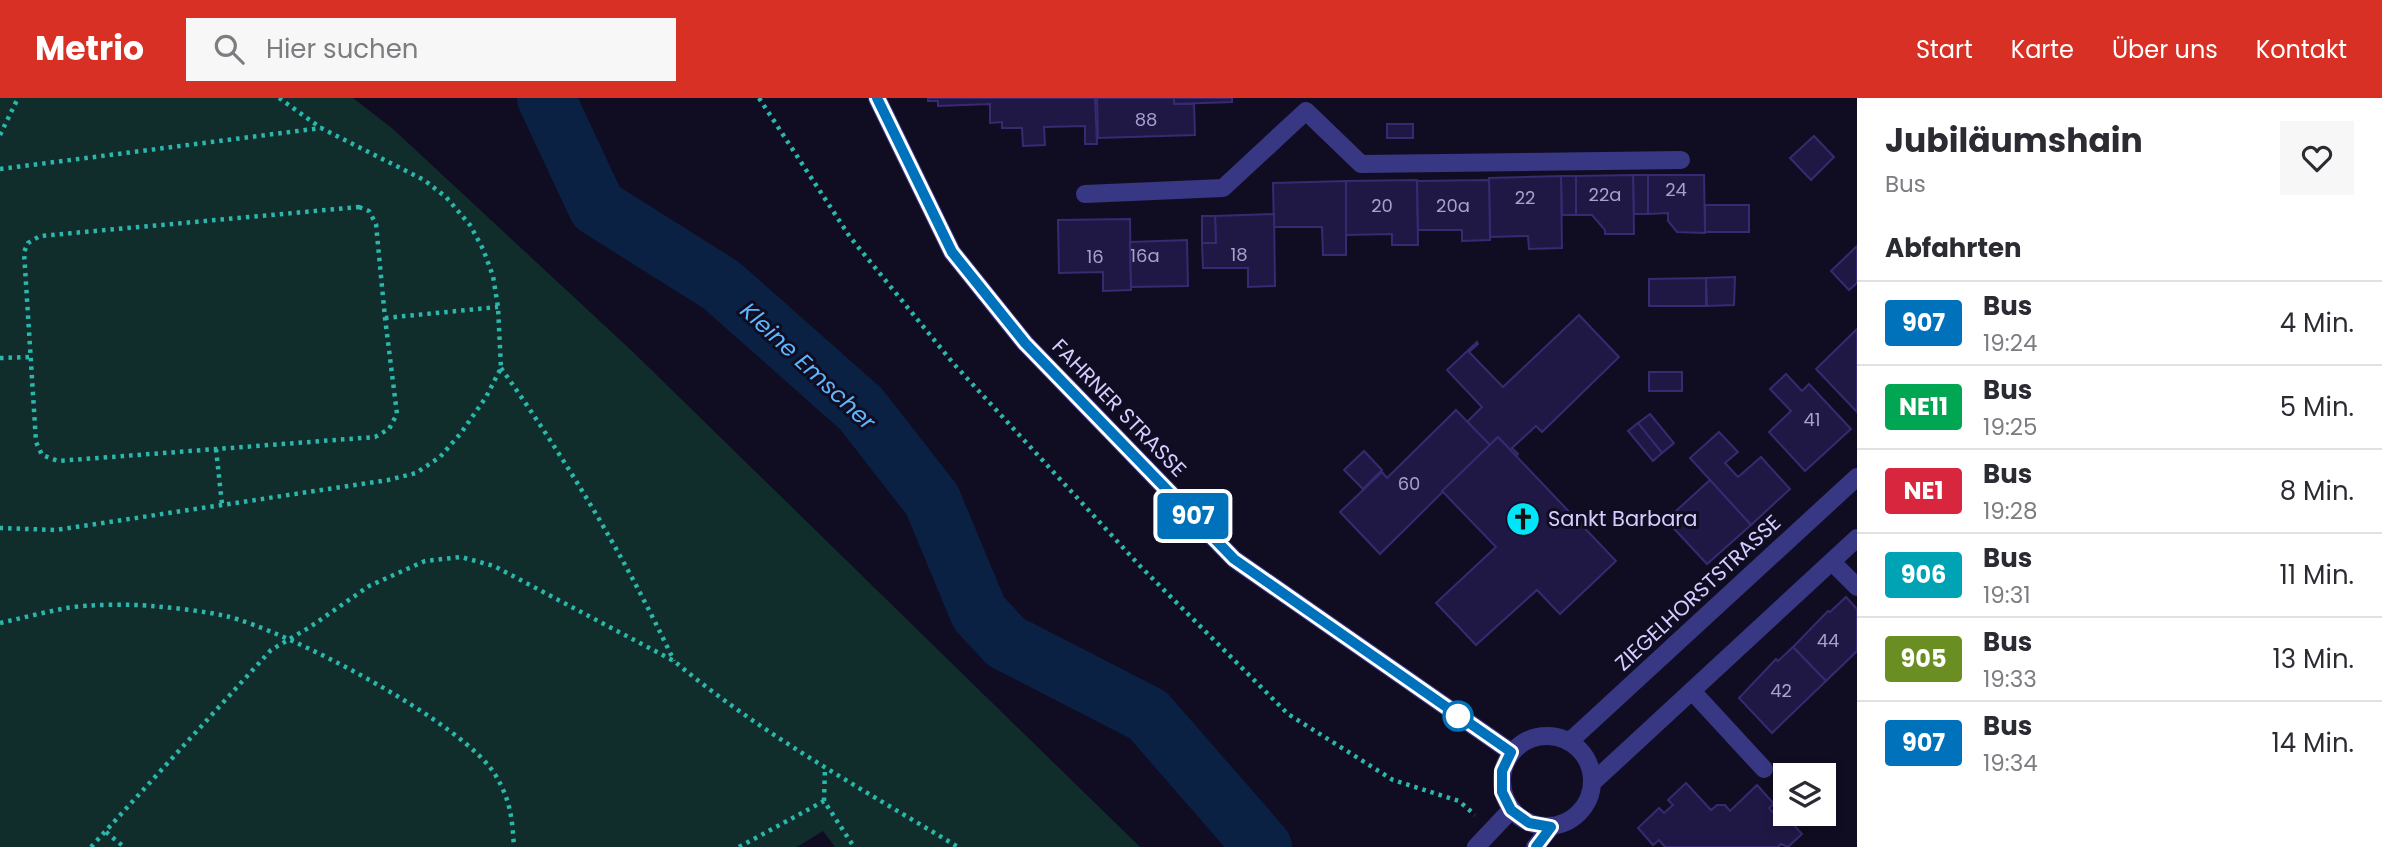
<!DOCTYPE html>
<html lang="de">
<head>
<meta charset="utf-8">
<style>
  body { margin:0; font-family:Poppins,sans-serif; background:#f7f7f7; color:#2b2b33; height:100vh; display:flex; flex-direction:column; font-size:26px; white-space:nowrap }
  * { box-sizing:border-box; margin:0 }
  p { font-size:23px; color:#7c7c81 }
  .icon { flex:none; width:38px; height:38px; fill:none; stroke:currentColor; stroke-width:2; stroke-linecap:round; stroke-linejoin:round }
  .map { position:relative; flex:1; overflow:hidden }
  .side { display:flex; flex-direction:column; background:#fff; width:525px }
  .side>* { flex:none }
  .badge { padding:0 14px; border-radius:5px; font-size:24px; line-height:46px }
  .tools { position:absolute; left:1773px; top:665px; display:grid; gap:14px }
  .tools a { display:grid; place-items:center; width:63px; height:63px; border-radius:0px; background:#fff; box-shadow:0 4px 10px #0003; font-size:35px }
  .map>.badge { position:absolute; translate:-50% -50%; box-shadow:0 0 0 4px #fff }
  h2 { padding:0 28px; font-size:26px; line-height:63px }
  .round { display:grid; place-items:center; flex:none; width:74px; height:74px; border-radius:0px; background:#f7f7f7 }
  .head { display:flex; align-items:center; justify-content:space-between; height:119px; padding:0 28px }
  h1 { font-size:33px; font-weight:700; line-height:52px }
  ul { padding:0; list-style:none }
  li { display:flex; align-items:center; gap:21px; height:84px; padding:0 28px; border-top:2px solid #e1e1e2 }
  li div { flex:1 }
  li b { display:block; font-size:26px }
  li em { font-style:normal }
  li .badge { min-width:77px; font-weight:700; text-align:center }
  header { display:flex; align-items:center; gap:42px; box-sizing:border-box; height:98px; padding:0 35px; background:#d93025; color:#fff }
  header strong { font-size:33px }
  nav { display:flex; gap:38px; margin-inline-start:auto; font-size:24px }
  .search { width:490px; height:63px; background:#f7f7f7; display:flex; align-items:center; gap:18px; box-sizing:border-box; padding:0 24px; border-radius:0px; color:#7c7c81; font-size:26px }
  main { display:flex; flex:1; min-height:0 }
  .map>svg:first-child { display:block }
  .green { fill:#102d2b }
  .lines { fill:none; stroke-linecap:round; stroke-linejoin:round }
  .river { stroke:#0a2144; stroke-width:58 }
  .building { fill:#201844; stroke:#372a71; stroke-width:2 }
  .path { stroke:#2bb7ac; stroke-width:4.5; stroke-dasharray:3.5 5; stroke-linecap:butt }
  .minor { stroke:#383783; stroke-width:18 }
  .line-casing { stroke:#fff; stroke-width:16 }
  .line { stroke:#0072bc; stroke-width:10 }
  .stop-dot { fill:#fff; stroke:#0072bc; stroke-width:3.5 }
  .labels { text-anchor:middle; stroke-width:6; stroke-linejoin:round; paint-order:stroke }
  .number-label { font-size:18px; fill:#a6a0d0 }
  .street-label { font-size:21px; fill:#d3ceff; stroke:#100d22 }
  .poi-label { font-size:21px; fill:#d3ceff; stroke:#100d22; text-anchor:start }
  .water-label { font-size:23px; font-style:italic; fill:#5cb7ff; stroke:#100d22 }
</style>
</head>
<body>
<header>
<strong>Metrio</strong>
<div class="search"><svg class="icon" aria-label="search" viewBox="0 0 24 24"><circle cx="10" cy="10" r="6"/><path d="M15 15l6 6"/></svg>Hier suchen</div>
<nav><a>Start</a><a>Karte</a><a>Über uns</a><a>Kontakt</a></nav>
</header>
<main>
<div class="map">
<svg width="1857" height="749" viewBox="0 0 1857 749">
  <rect width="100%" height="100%" fill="#100d22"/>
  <polygon class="green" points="0,0 353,0 393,31 634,255 1140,749 835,749 823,733 797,749 0,749"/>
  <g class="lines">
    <polyline class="river" points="546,0 597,109 721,187 861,311 932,402 979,515 1006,544 1148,617 1263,749"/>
  </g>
  <g class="building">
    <polygon points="928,0 1095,0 1097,46 1085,46 1085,28 1044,29 1045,47 1023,48 1022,30 1002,30 1002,24 990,25 990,6 938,8 938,3 928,3"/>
    <polygon points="1097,0 1174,0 1174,6 1194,6 1195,37 1098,40"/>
    <polygon points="1174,0 1232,0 1232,4 1174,6"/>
    <rect x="1387" y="26" width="26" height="14"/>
    <polygon points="1814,38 1834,59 1811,82 1790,60"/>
    <polygon points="1633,77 1648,77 1648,116 1634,116"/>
    <polygon points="1633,77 1634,136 1605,136 1605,132 1592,117 1576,117 1576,78"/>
    <polygon points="1648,77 1704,77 1705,135 1677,134 1668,123 1668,115 1648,116"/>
    <polygon points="1561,78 1576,78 1576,117 1562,117"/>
    <polygon points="1561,78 1562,150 1529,151 1528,138 1490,139 1489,80"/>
    <polygon points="1417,82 1418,147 1392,147 1392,136 1346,137 1346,83"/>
    <polygon points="1489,82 1490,142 1462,143 1462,132 1418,132 1417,83"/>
    <polygon points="1346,83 1346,157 1323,157 1322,129 1274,129 1273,85"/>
    <rect x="1705" y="107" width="44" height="27"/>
    <polygon points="1274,116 1275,188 1248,189 1248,170 1203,170 1202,145 1216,145 1215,118"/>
    <polygon points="1202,118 1215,118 1216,145 1202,145"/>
    <polygon points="1130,121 1131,192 1103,193 1103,174 1059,175 1058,122"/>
    <polygon points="1187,142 1188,188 1131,189 1130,144"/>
    <polygon points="1857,148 1857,185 1849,192 1831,173"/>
    <polygon points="1735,179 1734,207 1707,208 1706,180"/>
    <polygon points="1706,180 1706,208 1649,208 1649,181"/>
    <polygon points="1579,217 1619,259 1542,334 1536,328 1512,350 1518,356 1516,358 1498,339 1490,347 1467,324 1482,309 1447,272 1477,244 1478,246 1469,254 1503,289"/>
    <polygon points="1857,231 1857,314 1816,271"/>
    <rect x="1649" y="274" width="33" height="19"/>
    <polygon points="1786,276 1802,293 1809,286 1851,331 1805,373 1769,334 1791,313 1770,291"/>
    <polygon points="1456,312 1490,347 1380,456 1340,414 1382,374 1387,380"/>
    <polygon points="1650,316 1674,345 1662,355 1638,325"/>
    <polygon points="1638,325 1662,355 1653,363 1628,333"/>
    <polygon points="1719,334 1738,354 1725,365 1738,379 1761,359 1790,391 1751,427 1690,360"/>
    <polygon points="1498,339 1616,463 1560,516 1537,492 1476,547 1436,505 1496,449 1442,393"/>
    <polygon points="1364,353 1382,372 1363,391 1344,372"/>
    <polygon points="1710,382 1751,427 1707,466 1666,422"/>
    <polygon points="1846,499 1857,511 1857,553 1826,583 1793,549 1828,513 1830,514"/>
    <polygon points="1793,549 1826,583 1772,635 1739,600 1776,561 1778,563"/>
    <polygon points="1686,685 1711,712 1717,707 1725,707 1730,713 1757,687 1774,706 1769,710 1777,719 1782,714 1802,736 1788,749 1781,746 1778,749 1665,749 1659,742 1653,747 1638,730 1659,710 1664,715 1673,707 1668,702"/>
  </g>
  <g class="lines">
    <g class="path">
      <polyline points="279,0 321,30"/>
      <polyline points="759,0 850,139 953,265 1139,467 1288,616 1393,682 1459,703 1475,717"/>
      <polyline points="0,37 18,0"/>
      <polyline points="0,71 321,30 424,82 446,99 470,127 483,151 493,178 498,209 501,270 486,299 461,335 440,359 416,375 388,382 56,432 0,430"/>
      <polygon points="359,109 369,113 376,126 385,220 397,316 389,331 375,339 58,363 42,357 36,344 24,154 28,145 40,138"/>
      <polyline points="385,220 498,209"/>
      <polyline points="0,260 30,259"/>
      <path d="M501 270C567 363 625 459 674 563"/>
      <polyline points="216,351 222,406"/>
      <path d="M0 525C22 520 45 514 67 510 90 506 129 506 152 508 176 510 203 513 226 518 288 533 465 625 496 678 511 704 512 720 514 749"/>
      <polyline points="824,703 825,669"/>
      <polyline points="106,734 124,749"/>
      <path d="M91 749 271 552 310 529 369 488 425 463 461 459 494 468 674 563C761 636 862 691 958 749"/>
      <polyline points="739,749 824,703 854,749"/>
    </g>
    <g class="minor">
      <polyline points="877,0 952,154 1025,245 1234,461 1511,654"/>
      <polyline points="1085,96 1223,90 1306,13 1361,66 1681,62"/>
      <polyline points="1832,464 1857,489"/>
      <polyline points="1692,593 1764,671"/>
      <circle cx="1547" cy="683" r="45"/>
      <polyline points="1569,644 1857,379"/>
      <polyline points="1592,685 1857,440"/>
      <polyline points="1476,749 1511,712"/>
      <polyline points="1535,749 1551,729"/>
    </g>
  </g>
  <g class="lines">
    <g class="line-casing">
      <polyline id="line" points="877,0 952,154 1025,245 1234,461 1511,654 1502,673 1502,694 1511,712 1529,725 1551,729 1536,749"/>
    </g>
    <use href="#line" class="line"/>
  </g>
  <defs>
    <g id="church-disc" transform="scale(1.75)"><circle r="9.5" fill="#00e5f9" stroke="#100d22"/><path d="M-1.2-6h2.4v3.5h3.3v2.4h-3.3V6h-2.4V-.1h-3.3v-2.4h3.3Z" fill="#111"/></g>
  </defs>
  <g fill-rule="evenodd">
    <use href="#church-disc" x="1523" y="421"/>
  </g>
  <circle class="stop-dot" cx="1458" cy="618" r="14"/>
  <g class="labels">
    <g class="number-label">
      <text x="1146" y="28">88</text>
      <text x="1676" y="98">24</text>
      <text x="1605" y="103">22a</text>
      <text x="1525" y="106">22</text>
      <text x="1382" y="114">20</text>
      <text x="1453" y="114">20a</text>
      <text x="1239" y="163">18</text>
      <text x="1145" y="164">16a</text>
      <text x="1095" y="165">16</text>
      <text x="1812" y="328">41</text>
      <text x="1409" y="392">60</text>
      <text x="1828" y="549">44</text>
      <text x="1781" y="599">42</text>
    </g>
    <g class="street-label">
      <text transform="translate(1119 310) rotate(46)" y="7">FAHRNER STRASSE</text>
      <text transform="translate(1698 495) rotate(-43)" y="7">ZIEGELHORSTSTRASSE</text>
    </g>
    <g class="poi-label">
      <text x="1548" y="428">Sankt Barbara</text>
    </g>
    <g class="water-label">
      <text transform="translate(808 268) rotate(43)" y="8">Kleine Emscher</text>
    </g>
  </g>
</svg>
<div class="tools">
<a><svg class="icon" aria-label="layers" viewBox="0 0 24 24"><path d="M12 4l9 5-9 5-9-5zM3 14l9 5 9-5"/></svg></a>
</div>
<b class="badge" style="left:1193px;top:418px;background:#0072bc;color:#fff">907</b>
</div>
<section class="side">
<div class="head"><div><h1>Jubiläumshain</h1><p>Bus</p></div><a class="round"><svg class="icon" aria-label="heart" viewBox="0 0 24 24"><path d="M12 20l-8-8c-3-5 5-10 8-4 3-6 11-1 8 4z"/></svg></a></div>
<h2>Abfahrten</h2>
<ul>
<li><span class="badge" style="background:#0072bc;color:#fff">907</span><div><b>Bus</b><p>19:24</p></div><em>4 Min.</em></li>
<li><span class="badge" style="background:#00a651;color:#fff">NE11</span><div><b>Bus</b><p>19:25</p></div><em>5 Min.</em></li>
<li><span class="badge" style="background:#d7263d;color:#fff">NE1</span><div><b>Bus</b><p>19:28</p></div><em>8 Min.</em></li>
<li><span class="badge" style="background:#00a3b4;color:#fff">906</span><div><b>Bus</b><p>19:31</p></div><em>11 Min.</em></li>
<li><span class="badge" style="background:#6b8e23;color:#fff">905</span><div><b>Bus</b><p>19:33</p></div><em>13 Min.</em></li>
<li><span class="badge" style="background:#0072bc;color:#fff">907</span><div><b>Bus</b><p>19:34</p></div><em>14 Min.</em></li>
</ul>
</section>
</main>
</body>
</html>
